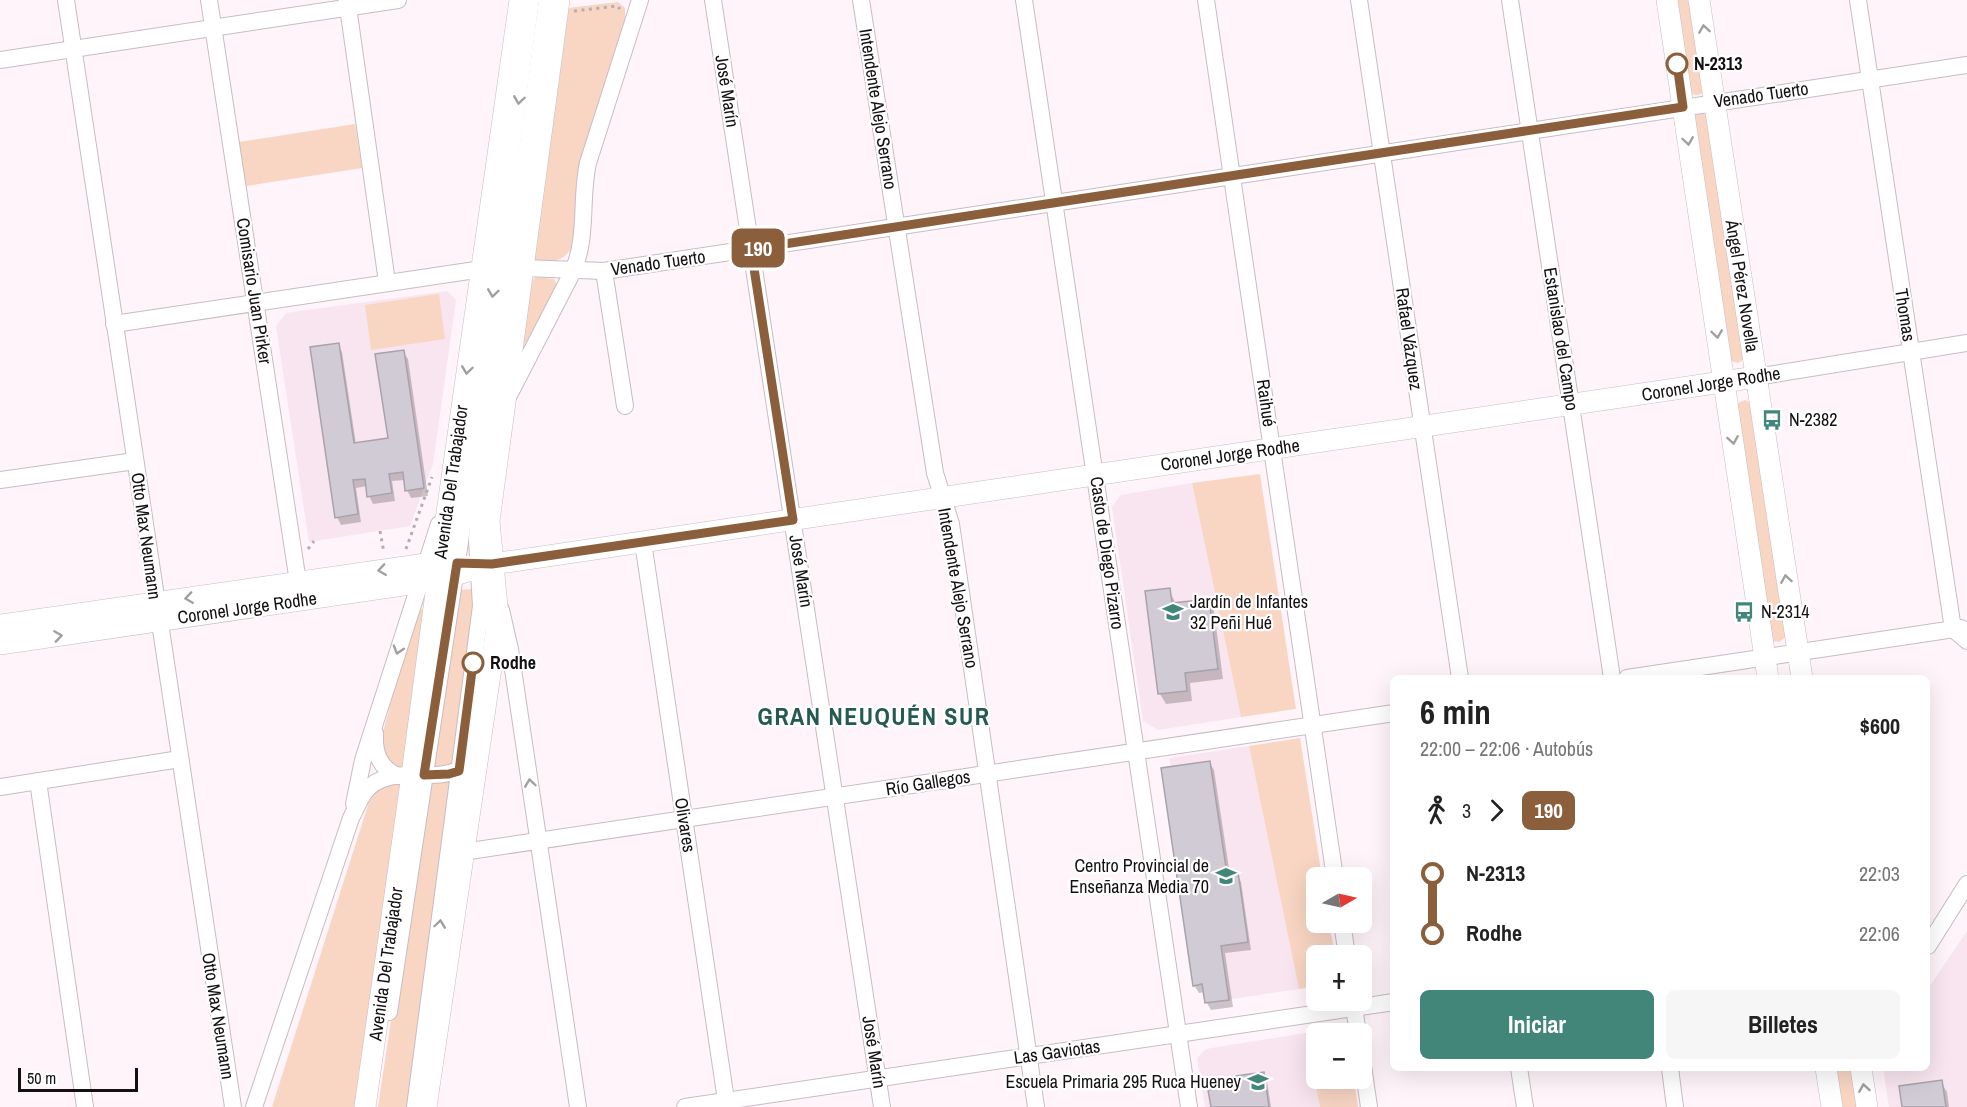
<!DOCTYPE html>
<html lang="es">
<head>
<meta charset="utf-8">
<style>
  body { margin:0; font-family:"Archivo Narrow",sans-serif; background:#f6f6f6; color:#222; height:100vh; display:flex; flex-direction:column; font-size:22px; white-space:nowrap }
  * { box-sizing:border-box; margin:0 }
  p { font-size:20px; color:#767676 }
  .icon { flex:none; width:33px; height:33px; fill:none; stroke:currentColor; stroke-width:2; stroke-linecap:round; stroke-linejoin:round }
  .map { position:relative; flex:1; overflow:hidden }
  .panel { position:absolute; left:1390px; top:675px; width:540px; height:396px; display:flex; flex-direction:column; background:#fff; border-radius:9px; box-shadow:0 6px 24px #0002 }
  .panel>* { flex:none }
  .badge { padding:0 12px; border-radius:9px; font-size:21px; line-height:39px }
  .needle { width:39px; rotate:81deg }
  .fabs { position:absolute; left:1306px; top:867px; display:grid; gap:12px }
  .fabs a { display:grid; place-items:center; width:66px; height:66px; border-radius:9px; background:#fff; box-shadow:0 6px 24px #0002; font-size:30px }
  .scale { position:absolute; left:18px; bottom:15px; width:120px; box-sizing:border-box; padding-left:6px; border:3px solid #141012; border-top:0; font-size:16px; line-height:21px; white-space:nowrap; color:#141012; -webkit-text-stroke:4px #fff; paint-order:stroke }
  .map>.badge { position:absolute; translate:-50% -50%; box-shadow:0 0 0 3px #fff }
  .legs { display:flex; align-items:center; gap:9px; height:66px; padding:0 30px; font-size:20px }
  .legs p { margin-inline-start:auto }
  .overview { display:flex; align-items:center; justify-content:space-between; height:102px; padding:0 30px }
  h1 { font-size:33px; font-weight:700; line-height:45px }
  .action { display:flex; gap:12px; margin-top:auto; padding:12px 30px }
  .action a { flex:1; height:69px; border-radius:9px; background:#428679; color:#fff; font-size:24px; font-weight:700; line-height:69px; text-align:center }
  .action a+a { background:#f6f6f6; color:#222 }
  ul { padding:0 30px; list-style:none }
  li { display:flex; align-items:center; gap:21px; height:60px; font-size:22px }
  li i { display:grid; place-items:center; width:9px; height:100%; margin:0 8px; background:currentColor }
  li i::after { content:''; width:15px; height:15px; margin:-8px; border:4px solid; border-radius:50%; background:#fff }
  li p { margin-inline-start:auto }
  li:first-child i { background:linear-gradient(#0000 50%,currentColor 0) }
  li:last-child i { background:linear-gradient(currentColor 50%,#0000 0) }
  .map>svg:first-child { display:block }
  .built { fill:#f8e5ef }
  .green { fill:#f8d6c3 }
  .shadow { fill:#0003 }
  .building { fill:#d1cbd5; stroke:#a8a2ac; stroke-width:1.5 }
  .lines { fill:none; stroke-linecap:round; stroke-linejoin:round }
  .minor-casing { stroke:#c8bcc2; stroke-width:18 }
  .major-casing { stroke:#c8bcc2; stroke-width:22 }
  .path { stroke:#b5adb1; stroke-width:3; stroke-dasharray:3 4.5; stroke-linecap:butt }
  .minor { stroke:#fff; stroke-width:16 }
  .major { stroke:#fff; stroke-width:21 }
  .oneway { stroke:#a19fa0 }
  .line-1-casing { stroke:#fff; stroke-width:14 }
  .line-1 { stroke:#8b5e3c; stroke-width:9 }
  .stop-1-dot { fill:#fff; stroke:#8b5e3c; stroke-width:3 }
  .labels { text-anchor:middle; stroke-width:4.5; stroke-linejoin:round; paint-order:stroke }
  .stop-label { font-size:18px; font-weight:bold; fill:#141012; stroke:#fff; text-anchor:start }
  .street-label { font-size:18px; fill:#141012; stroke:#fff }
  .poi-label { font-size:18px; fill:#141012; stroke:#fff; text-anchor:start }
  .district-label { font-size:24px; font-weight:bold; letter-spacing:1.5px; fill:#245a51; stroke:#fff }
</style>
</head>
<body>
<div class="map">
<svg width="1967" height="1107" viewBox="0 0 1967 1107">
  <rect width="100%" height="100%" fill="#fef4f9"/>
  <g class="built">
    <polygon points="447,291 456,300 433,464 410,526 309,542 276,326 286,313"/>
    <polygon points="1192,483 1241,717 1158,730 1143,721 1112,507 1121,495"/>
    <polygon points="1249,746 1299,989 1205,1003 1202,985 1193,986 1161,768 1171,766 1169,758"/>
    <polygon points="1967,931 1967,1107 1889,1107 1883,1068 1928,1068 1928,989"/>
    <polygon points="1305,1033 1320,1107 1205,1107 1197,1058 1206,1049"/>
  </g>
  <g class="green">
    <polygon points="1673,0 1694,0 1705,91 1699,95 1690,94"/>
    <path d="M618 2 625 8V18L580 161C578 169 577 177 576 185 576 208 585 255 553 261 546 262 540 262 534 260L568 8Z"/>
    <polygon points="1699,113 1708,115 1744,359 1738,363 1731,361 1693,117"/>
    <polygon points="355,124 362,168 246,186 239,142"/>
    <polygon points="537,277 554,279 557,285 517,359 530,281"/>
    <polygon points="439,294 445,339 371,350 365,305"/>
    <polygon points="1745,400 1751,402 1787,636 1779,642 1773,641 1736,404"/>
    <polygon points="1260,474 1296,709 1241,717 1192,483"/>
    <polygon points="474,589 456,765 433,769 459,590"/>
    <polygon points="422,609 424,610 404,768 399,769 384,757 382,735 416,613"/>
    <polygon points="1300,738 1322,877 1317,878 1317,922 1329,923 1335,955 1317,956 1317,986 1299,989 1249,746"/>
    <polygon points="450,780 410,1107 378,1107 426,788 431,782"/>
    <polygon points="400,782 357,1107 272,1107 369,802 379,788"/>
    <polygon points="1346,1027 1348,1033 1317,1034 1317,1078 1354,1079 1358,1107 1320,1107 1305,1033"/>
    <polygon points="1834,1068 1854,1068 1860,1107 1839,1107"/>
  </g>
  <g class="shadow">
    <polygon points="338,345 342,352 356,444 389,439 403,352 408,359 428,496 411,498 407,490 405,480 392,481 395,501 373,504 369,496 367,486 356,488 361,522 341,525 337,517"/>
    <polygon points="1169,590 1176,604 1208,600 1214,611 1223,679 1190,683 1192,701 1166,704 1160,694 1146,593"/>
    <polygon points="1209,762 1214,770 1230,875 1237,874 1241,882 1251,950 1225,953 1233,1007 1211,1010 1207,1003 1205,992 1199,993 1194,985"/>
    <polygon points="1263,1073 1267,1081 1271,1107 1213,1107 1239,1086"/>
    <polygon points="1941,1082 1947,1092 1949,1107 1904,1107"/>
  </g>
  <g class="building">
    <polygon points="339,343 354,443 388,438 375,354 404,350 424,488 405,491 403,472 389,474 392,493 367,497 365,479 353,480 358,514 335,518 310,347"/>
    <polygon points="1170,588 1172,603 1209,599 1218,669 1185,673 1187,691 1158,694 1145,591"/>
    <polygon points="1210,761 1227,874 1238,872 1248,942 1221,946 1229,1000 1205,1003 1202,984 1193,986 1161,768"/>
    <polygon points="1264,1072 1269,1107 1211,1107 1208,1090 1237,1085 1236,1076"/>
    <polygon points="1942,1080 1946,1107 1902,1107 1899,1086"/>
  </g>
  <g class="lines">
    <g class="minor-casing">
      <g id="minor">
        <polyline points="66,0 233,1107"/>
        <polyline points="209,0 298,582"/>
        <polyline points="347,0 387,282"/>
        <polyline points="713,0 882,1107"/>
        <polyline points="861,0 935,473 951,524 1036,1107"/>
        <polyline points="1024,0 1189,1107"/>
        <polyline points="1206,0 1335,878"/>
        <polyline points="1359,0 1460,678"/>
        <polyline points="1510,0 1612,678"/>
        <polyline points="1858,0 1953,629 1967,641"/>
        <polyline points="0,60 398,0"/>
        <polyline points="523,268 604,271 1967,65"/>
        <polyline points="604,271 625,406"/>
        <polyline points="114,324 482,269"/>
        <polyline points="1756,377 1967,343"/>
        <path d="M509 395 573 271C588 236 580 199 588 163L640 0"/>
        <polyline points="0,480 135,461"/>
        <polyline points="643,542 727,1107"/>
        <polyline points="501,610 510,649 578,1107"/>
        <polyline points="1627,678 1961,628"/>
        <path d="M375 733C374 753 379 768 398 776"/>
        <polyline points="38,781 85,1107"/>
        <polyline points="0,787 180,759"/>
        <polyline points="354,804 363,760 439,524"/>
        <polyline points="463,852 1394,713"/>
        <polyline points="1342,922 1347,956"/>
        <polyline points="1928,946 1967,884"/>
        <polyline points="1353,1000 1358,1034"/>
        <polyline points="389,1012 460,542 531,0"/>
        <polyline points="1362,1059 1369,1107"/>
        <polyline points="1519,1068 1525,1107"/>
        <polyline points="1670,1068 1675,1107"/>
        <path d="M254 1107 351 818C355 810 359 801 364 793 389 760 435 787 466 766"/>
        <polyline points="415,1107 481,606 477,540 478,518 547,0"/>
        <polyline points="685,1107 1394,1002"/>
      </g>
    </g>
    <g class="major-casing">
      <g id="major">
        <polyline points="1667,0 1768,678"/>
        <polyline points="1699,0 1802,678"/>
        <polyline points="0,625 440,562 453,562"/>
        <polyline points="0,644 437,580 493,564 1756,377"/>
        <polyline points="1826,1068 1832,1107"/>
        <polyline points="1861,1068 1867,1107"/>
        <polyline points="365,1107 412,775 440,562 520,0"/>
        <polyline points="426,1107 496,634 497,607 489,521 559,0"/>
      </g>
    </g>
    <g class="path">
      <polyline points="574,11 617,6 620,9"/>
      <polyline points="380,531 384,553"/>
      <polyline points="308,549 314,541"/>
      <polyline points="406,549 432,477"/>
    </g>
    <use href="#minor" class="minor"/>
    <use href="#major" class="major"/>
  </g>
  <defs><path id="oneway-chevron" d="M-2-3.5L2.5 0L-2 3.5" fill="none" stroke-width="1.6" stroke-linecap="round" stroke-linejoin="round" transform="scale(1.5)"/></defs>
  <g class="oneway">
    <use href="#oneway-chevron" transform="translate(1704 29) rotate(-99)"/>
    <use href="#oneway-chevron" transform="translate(519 100) rotate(98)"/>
    <use href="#oneway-chevron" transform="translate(1688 141) rotate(82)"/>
    <use href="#oneway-chevron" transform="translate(493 293) rotate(98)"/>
    <use href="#oneway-chevron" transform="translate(1717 334) rotate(82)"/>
    <use href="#oneway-chevron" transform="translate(467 370) rotate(98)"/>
    <use href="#oneway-chevron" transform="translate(1733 440) rotate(81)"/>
    <use href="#oneway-chevron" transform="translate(382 570) rotate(172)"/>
    <use href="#oneway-chevron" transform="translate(1786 579) rotate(-99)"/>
    <use href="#oneway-chevron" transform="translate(189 598) rotate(172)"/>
    <use href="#oneway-chevron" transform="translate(58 636) rotate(-8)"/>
    <use href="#oneway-chevron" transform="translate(398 650) rotate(107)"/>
    <use href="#oneway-chevron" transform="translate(530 783) rotate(-98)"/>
    <use href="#oneway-chevron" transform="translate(440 924) rotate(-82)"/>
    <use href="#oneway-chevron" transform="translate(1864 1088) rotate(-99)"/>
  </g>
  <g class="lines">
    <g class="line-1-casing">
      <polyline id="line-1" points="473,663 459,771 449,774 424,775 457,563 492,564 793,520 751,249 1683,107 1677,64"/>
    </g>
    <use href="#line-1" class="line-1"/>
  </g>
  <defs>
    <g id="bus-bare" transform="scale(1.62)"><path d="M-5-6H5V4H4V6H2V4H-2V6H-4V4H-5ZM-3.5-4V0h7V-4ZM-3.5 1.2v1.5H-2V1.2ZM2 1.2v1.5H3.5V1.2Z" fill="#428679" stroke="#fff" stroke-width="2.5" paint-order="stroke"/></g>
    <g id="school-bare" transform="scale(1.62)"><path d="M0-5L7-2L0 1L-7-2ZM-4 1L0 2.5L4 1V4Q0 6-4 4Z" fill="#428679" stroke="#fff" stroke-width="2.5" paint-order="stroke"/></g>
  </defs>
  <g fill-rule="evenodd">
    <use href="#bus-bare" x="1772" y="420"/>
    <use href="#school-bare" x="1173" y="612"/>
    <use href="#bus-bare" x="1744" y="612"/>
    <use href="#school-bare" x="1226" y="876"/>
    <use href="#school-bare" x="1258" y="1082"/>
  </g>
  <g class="stop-1-dot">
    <circle cx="1677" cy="64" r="10"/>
    <circle cx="473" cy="663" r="10"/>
  </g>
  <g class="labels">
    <g class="stop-label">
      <text x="1694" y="70">N-2313</text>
      <text x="490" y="669">Rodhe</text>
    </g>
    <g class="street-label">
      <text transform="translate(727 91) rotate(81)" y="6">José Marín</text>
      <text transform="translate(1761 95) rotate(-8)" y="6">Venado Tuerto</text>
      <text transform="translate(878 109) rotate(81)" y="6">Intendente Alejo Serrano</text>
      <text transform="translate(658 263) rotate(-8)" y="6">Venado Tuerto</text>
      <text transform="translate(1742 286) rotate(81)" y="6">Ángel Pérez Novella</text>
      <text transform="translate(254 291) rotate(81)" y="6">Comisario Juan Pirker</text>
      <text transform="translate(1905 315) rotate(81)" y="6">Thomas</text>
      <text transform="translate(1409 339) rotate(82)" y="6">Rafael Vázquez</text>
      <text transform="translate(1561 339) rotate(81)" y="6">Estanislao del Campo</text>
      <text transform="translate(1711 384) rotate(-9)" y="6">Coronel Jorge Rodhe</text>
      <text transform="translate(1266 403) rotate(82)" y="6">Raihué</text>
      <text transform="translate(1230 455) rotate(-8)" y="6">Coronel Jorge Rodhe</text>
      <text transform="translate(451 482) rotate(-82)" y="6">Avenida Del Trabajador</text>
      <text transform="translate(146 536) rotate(82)" y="6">Otto Max Neumann</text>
      <text transform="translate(1107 553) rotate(82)" y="6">Casto de Diego Pizarro</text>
      <text transform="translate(801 571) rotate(81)" y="6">José Marín</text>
      <text transform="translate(958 588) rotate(80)" y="6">Intendente Alejo Serrano</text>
      <text transform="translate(247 608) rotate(-8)" y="6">Coronel Jorge Rodhe</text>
      <text transform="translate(928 783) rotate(-9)" y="6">Río Gallegos</text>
      <text transform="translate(685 825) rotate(81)" y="6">Olivares</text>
      <text transform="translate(386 964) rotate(-82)" y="6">Avenida Del Trabajador</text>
      <text transform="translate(218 1016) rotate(81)" y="6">Otto Max Neumann</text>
      <text transform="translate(874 1052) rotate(81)" y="6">José Marín</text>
      <text transform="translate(1057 1052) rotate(-8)" y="6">Las Gaviotas</text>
    </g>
    <g class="poi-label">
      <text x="1789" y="426">N-2382</text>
      <text x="1190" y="608">Jardín de Infantes<tspan x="1190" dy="21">32 Peñi Hué</tspan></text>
      <text x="1761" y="618">N-2314</text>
      <text x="1209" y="872" text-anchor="end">Centro Provincial de<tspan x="1209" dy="21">Enseñanza Media 70</tspan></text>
      <text x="1241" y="1088" text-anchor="end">Escuela Primaria 295 Ruca Hueney</text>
    </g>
    <g class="district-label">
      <text x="874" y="725">GRAN NEUQUÉN SUR</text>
    </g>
  </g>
</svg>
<div class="fabs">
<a><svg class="needle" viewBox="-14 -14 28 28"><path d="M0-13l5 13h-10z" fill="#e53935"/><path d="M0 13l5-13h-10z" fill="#767676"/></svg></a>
<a>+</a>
<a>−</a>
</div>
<div class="scale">50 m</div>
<b class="badge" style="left:758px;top:248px;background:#8b5e3c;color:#fff">190</b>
<section class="panel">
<div class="overview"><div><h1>6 min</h1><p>22:00 – 22:06 · Autobús</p></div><b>$600</b></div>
<div class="legs"><svg class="icon" aria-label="walk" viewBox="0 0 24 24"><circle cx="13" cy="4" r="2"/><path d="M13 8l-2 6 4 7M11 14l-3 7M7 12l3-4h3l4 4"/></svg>3<svg class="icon" aria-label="forward" viewBox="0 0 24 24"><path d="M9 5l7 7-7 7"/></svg><b class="badge" style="background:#8b5e3c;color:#fff">190</b></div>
<ul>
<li><i style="color:#8b5e3c"></i><b>N-2313</b><p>22:03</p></li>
<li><i style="color:#8b5e3c"></i><b>Rodhe</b><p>22:06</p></li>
</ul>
<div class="action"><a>Iniciar</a><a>Billetes</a></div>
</section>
</div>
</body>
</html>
